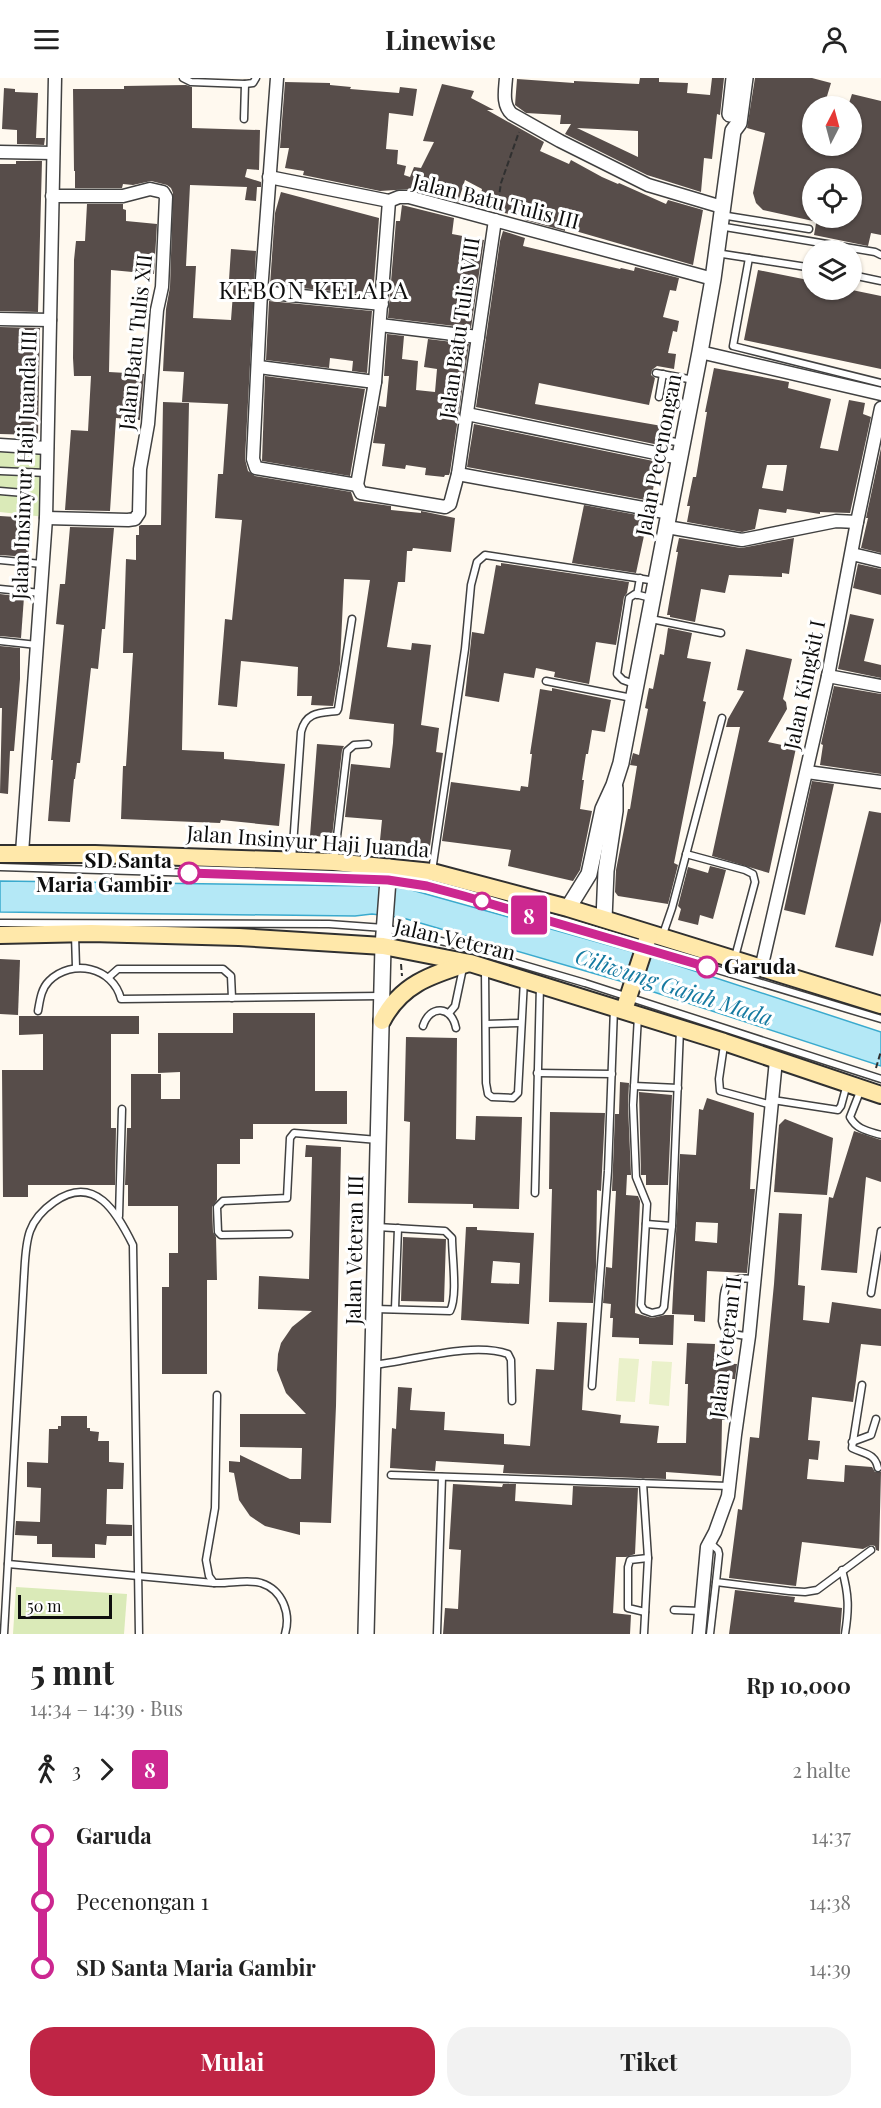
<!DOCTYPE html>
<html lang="id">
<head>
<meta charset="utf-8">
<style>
  body { margin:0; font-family:"Playfair Display",serif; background:#f2f2f2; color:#222; height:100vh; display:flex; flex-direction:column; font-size:22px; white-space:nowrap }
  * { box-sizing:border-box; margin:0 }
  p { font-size:20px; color:#767676 }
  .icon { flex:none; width:33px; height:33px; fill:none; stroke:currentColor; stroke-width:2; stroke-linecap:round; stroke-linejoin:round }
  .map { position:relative; height:1556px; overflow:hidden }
  .panel { display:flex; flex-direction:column; background:#fff; flex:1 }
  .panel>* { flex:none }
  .badge { padding:0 12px; border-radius:4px; font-size:21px; line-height:39px }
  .needle { width:39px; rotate:6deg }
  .buttons { position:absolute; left:802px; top:18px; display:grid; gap:12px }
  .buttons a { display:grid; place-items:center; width:60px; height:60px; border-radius:50%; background:#fff; box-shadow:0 2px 4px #0004; font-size:30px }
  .scale { position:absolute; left:18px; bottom:15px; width:94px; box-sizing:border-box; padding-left:6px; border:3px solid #0e0e0e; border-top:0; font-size:16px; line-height:21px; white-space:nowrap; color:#0e0e0e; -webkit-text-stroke:4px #fff; paint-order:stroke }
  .map>.badge { position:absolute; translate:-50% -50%; box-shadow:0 0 0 3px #fff }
  .legs { display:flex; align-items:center; gap:9px; height:66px; padding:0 30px; font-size:20px }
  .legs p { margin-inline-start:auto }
  .head { display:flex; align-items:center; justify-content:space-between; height:102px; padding:0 30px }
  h1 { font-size:33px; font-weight:700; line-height:45px }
  .primary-button { display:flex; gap:12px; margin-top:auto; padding:12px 30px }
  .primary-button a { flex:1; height:69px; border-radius:24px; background:#bf2545; color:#fff; font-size:24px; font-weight:700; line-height:69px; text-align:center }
  .primary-button a+a { background:#f2f2f2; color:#222 }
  ul { padding:0 30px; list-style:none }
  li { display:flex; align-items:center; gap:21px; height:66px; font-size:22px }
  li i { display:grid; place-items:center; width:9px; height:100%; margin:0 8px; background:currentColor }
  li i::after { content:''; width:15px; height:15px; margin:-8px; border:4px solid; border-radius:50%; background:#fff }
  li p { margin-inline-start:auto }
  li:first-child i { background:linear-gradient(#0000 50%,currentColor 0) }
  li:last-child i { background:linear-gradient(currentColor 50%,#0000 0) }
  header { display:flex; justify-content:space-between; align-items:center; height:78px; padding:0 30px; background:#fff; font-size:27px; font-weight:700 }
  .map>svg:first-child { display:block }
  .green { fill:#daeab8 }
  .pitch { fill:#eaf1ca }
  .water { fill:#b4e8f6; stroke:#3aaace; stroke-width:1.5 }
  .building { fill:#574d4a; fill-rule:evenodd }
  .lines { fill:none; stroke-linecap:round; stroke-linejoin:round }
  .service-casing { stroke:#414141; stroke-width:9 }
  .minor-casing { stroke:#414141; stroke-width:15 }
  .tertiary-casing { stroke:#414141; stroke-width:18 }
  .secondary-casing { stroke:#303030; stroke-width:20 }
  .path { stroke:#303030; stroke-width:2; stroke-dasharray:6 3; stroke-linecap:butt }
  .service { stroke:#fff; stroke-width:6 }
  .minor { stroke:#fff; stroke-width:12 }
  .tertiary { stroke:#fff; stroke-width:15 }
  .secondary { stroke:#ffe8aa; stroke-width:16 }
  .line-1-casing { stroke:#fff; stroke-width:14 }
  .line-1 { stroke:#cc2790; stroke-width:9 }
  .stop-1-dot { fill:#fff; stroke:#cc2790; stroke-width:3 }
  .labels { text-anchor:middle; stroke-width:6; stroke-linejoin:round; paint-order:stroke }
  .street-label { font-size:21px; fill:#0e0e0e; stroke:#fff }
  .stop-label { font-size:21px; font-weight:bold; fill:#0e0e0e; stroke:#fff; text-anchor:end }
  .water-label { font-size:22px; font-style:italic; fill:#167aa1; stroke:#fff }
  .quarter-label { font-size:24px; letter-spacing:1.5px; fill:#0e0e0e; stroke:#fff }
</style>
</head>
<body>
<header><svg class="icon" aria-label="menu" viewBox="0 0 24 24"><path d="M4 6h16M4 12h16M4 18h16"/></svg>Linewise<svg class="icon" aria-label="person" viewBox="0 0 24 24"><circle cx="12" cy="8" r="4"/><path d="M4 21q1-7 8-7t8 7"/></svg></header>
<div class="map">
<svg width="881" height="1556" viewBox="0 0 881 1556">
  <rect width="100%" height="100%" fill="#fff9ef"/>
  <g class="green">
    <polygon points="0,368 48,372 45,439 0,434"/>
    <polygon points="16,1509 127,1516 124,1556 13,1556"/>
  </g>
  <g class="pitch">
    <polygon points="619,1280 639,1281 635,1324 616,1323"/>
    <polygon points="652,1283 672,1284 669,1328 649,1326"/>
  </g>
  <polygon class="water" points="0,803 373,808 408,811 658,881 881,954 881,988 620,903 403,840 372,836 355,838 0,834"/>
  <g class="building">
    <path d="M640 0H659V4L688 5 687 15 710 17 712 0H724L720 37 717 36 712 81 704 80 701 114 647 97 565 56 571 46H560L561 37 526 35 515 27 517 1 574 5V3L639 6ZM577 50 638 53V79Z"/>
    <polygon points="755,0 812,0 831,5 824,28 813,28 813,68 852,68 852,28 848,28 852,16 881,23 881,157 871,155 868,168 814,157 817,140 852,140 852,100 813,100 813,143 763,132 756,125 753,115 765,55 747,50"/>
    <polygon points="285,4 330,5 330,7 351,9 350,11 399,15 400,9 417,11 413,38 389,35 386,71 398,72 397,86 406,88 404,97 410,99 414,89 421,90 434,64 423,63 442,6 474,13 471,20 494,32 487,32 544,64 540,73 569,86 571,82 602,99 618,106 619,105 666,126 668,122 703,132 693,187 565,150 565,153 525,142 526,140 480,129 483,122 480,121 482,111 465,102 458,124 411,111 380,113 303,97 304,93 285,90 289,70 280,70"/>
    <polygon points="186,7 192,9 192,50 260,52 259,92 247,91 245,99 261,104 261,109 257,109 256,123 245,122 247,109 190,107 186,188 196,188 193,240 231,242 234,202 229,202 231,171 256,173 245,381 248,393 255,398 351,414 354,423 391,428 391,432 421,435 421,433 455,440 451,474 413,470 412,473 407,473 405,504 398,504 387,569 411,572 412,565 431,567 421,647 439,650 436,674 443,675 430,768 380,762 382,742 345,739 351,686 390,690 393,665 394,646 349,641 370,502 344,501 340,586 333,628 311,627 312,618 297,618 298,589 241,583 237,629 218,627 225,541 232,542 242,442 215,440 218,396 223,396 228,326 182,324 184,294 163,293 166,231 170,209 173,115 171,110 167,107 151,103 133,107 123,106 122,110 75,110 75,93 74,93 73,11 124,11 124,8"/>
    <polygon points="4,10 15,11 15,14 38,15 36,60 45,60 44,67 17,66 17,52 2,51"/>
    <polygon points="16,83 42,83 38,234 0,233 0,86 16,86"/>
    <polygon points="281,114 379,140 373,217 270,207 275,135"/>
    <polygon points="87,126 123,126 123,131 126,132 126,143 157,146 154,196 111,192 109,294 144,296 140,342 116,340 110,433 65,432 71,352 88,353 91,298 74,298 73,280 74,182 76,163 85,163"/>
    <polygon points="402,127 454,140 452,156 484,162 471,250 388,240 396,143 400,143"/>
    <polygon points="503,153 525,160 523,168 620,191 621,190 634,193 635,189 679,200 676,213 670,212 663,239 679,243 677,254 673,253 668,275 676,276 674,291 657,288 652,292 651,297 655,300 649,327 539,305 535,326 662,348 661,356 656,357 655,361 659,367 476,329 500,163"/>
    <polygon points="758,192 813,203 813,212 852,212 881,218 881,291 744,262"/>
    <polygon points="269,223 372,233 367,295 352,293 353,283 330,280 329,290 266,282"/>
    <polygon points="0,249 40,250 38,357 0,356"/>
    <polygon points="387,256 404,258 402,281 418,283 416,312 435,314 437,291 424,289 428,261 469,266 450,394 449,397 445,397 444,399 425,397 426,390 406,387 405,391 382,388 385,366 373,365 379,328 386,329 389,298 384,298"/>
    <path d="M714 290 789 304 788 310 831 321 820 370 838 373 849 322 865 325 863 336 871 339 850 435 820 434V436L787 431 786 435 759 431 755 451 742 454 687 444 690 428H687L693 399H696L707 334H705ZM767 387H787L783 413 762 410Z"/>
    <polygon points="265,298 365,311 350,398 262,383"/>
    <polygon points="163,324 189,325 182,672 224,674 224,681 285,686 279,748 221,742 220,745 121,741 123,688 126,688 133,575 123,575 126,481 136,482 136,457 139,457 139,448 141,447 161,447"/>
    <polygon points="474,346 658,384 651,423 467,389"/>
    <polygon points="881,370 881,475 861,470 868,440 866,440"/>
    <polygon points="584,427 648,439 636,495 572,485"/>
    <polygon points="0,438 31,440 28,479 0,477"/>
    <polygon points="70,449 114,450 105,551 102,551 98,591 91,590 83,660 80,685 77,685 75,701 74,701 70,744 48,743 53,682 51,682 64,547 56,546 60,506 65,506"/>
    <polygon points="679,460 741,470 794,460 789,496 782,495 782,499 729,497 725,515 701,511 695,544 670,539 670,537 667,537 678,474 676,474"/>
    <polygon points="501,485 629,504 627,515 624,519 616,567 596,564 589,606 554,599 555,594 536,590 534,600 504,595 499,624 465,618 472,554 484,556 496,487 501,488"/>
    <polygon points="858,486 881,491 881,517 853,510"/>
    <polygon points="0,516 24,519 21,560 0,558"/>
    <polygon points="850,536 874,541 864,583 881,587 881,600 838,591"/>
    <polygon points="668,550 692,555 687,580 711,584 703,623 706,624 674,785 678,787 668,826 618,818 615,814 616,792 628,731 630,731 637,688 630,687 633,675 639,677 648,631 645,630 649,610 653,611 660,576 664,577"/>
    <polygon points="0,568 20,570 20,601 14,673 10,673 8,716 0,715 2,630 0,630"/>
    <polygon points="746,571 792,581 783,621 786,624 787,631 768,664 796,670 769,795 712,778 740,649 726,649 728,641 744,613 737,612"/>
    <polygon points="834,608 881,616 881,696 820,687 823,667 821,666"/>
    <polygon points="552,610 611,622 605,654 592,652 588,676 586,676 582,702 584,702 580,731 592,733 580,792 573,803 508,788 511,772 442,763 451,704 520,713 521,708 528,709 532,676 530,676 540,611 552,613"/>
    <polygon points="317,666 344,668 342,672 332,759 310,758"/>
    <polygon points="812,703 834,706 805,837 784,832"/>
    <polygon points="869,733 881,735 881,843 873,878 835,869"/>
    <polygon points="710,788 726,792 713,841 700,837 698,847 678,842 681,831 678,828 688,789 708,795"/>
    <polygon points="0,881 20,882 18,937 0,936"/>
    <polygon points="233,935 315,935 315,1013 347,1013 347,1046 253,1046 253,1061 240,1061 240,1086 217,1086 217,1122 212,1129 213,1154 216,1159 217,1202 207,1202 207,1296 162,1296 162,1209 169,1209 169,1175 178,1175 178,1128 128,1128 128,1107 125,1107 127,1050 131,1050 131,996 161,996 161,1021 180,1021 180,994 158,995 158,955 233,955"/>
    <polygon points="19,938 139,938 139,956 111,956 111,1050 116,1050 115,1107 28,1107 28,1119 3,1119 2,992 43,992 43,956 19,957"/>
    <polygon points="406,959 457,960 456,1061 475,1062 476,1038 522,1039 519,1131 473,1130 473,1126 408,1125 410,1044 404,1043"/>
    <polygon points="620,1004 629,1005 628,1027 631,1097 627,1097 626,1117 638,1118 640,1123 635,1235 652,1240 665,1237 674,1237 673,1267 639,1266 639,1260 612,1259 613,1240 610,1240 611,1226 603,1225 606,1189 612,1190 616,1113 612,1113 615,1036 619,1036"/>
    <polygon points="639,1014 672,1017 668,1107 646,1107 646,1097 641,1097"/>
    <path d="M707 1020 754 1035 750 1111H755L747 1195 707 1193 705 1244 694 1243V1237L672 1236 680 1076 696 1077 699 1031 703 1032ZM696 1144 718 1145 717 1165 695 1163Z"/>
    <polygon points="550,1034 605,1035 601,1113 597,1112 596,1189 593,1225 549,1224 552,1111 549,1111"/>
    <polygon points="785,1041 833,1060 827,1117 774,1114 779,1047"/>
    <polygon points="854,1053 881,1062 881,1104 866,1099 857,1195 821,1192 829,1119 833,1120"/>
    <polygon points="306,1067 341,1069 336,1328 331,1445 300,1444 300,1457 265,1448 250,1438 239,1422 234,1395 229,1394 229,1383 240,1384 240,1377 290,1401 301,1401 302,1370 240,1369 240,1336 306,1336 286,1315 277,1292 278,1276 281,1265 292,1249 312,1233 258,1231 259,1198 309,1201 312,1079 305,1079"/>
    <polygon points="779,1135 802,1136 798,1207 805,1208 803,1242 829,1245 832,1224 881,1231 881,1268 861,1266 853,1324 812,1319 808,1362 820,1363 818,1382 809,1381 807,1401 844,1404 845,1387 872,1389 875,1394 881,1394 879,1473 876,1472 875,1468 871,1467 863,1471 802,1464 796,1508 729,1500 738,1431 742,1432 750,1359 759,1360 774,1206"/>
    <path d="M466 1149H477V1152L534 1155 529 1246 461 1242ZM493 1183 520 1185 519 1206 491 1205Z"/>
    <polygon points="403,1159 446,1161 444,1224 401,1223"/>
    <polygon points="557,1244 587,1245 582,1332 621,1337 620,1345 659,1348 657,1365 686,1365 688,1306 685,1306 687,1265 715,1266 714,1285 737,1286 735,1301 725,1301 724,1326 726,1326 725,1342 722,1342 721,1398 666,1394 666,1401 503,1395 504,1387 436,1383 435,1393 390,1390 392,1350 396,1351 398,1309 412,1310 410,1332 445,1334 444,1352 504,1356 504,1366 530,1368 536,1291 554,1292"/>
    <polygon points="61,1338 87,1338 87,1350 90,1350 90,1353 99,1354 98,1363 109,1363 109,1384 124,1385 123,1411 107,1411 106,1446 132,1447 132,1458 107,1458 106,1467 95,1466 95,1480 52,1479 52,1466 37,1466 37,1458 15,1457 16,1443 40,1444 41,1410 27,1409 27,1384 48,1385 49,1351 58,1351 58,1348 61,1348"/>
    <polygon points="453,1406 502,1409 503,1406 516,1406 515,1423 572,1427 573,1408 638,1410 635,1476 626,1479 616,1479 613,1535 631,1537 630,1556 443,1556 445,1530 458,1531 461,1472 449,1471"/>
    <polygon points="735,1512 795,1519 794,1524 842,1530 840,1556 729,1556"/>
  </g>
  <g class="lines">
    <g class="service-casing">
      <g id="service">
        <polyline points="183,0 191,4 245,6 253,5 256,0"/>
        <polyline points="244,41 245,6"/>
        <polyline points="721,137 809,151"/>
        <polyline points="719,148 875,174 881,177"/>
        <polyline points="716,175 813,190"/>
        <polyline points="749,180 733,268 881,305"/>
        <polyline points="852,197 881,203"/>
        <polyline points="656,295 694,302"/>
        <polyline points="659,319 663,296"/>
        <polyline points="660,361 682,365"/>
        <polyline points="0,393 47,395"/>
        <polyline points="0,413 24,415 25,394"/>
        <polyline points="0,482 42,486"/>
        <polyline points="0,511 41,515"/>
        <polyline points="637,517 640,500"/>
        <polyline points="651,541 721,555"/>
        <polyline points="0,563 37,567"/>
        <polyline points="546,603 632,620"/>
        <polyline points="634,606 623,602 617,596 629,520 635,516 651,520"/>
        <polyline points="686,776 745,792 753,796 755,804 735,879"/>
        <path d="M292 782 301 654C306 634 319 635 337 633L338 631 352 541"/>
        <polyline points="334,784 347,673 354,667 368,666"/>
        <polyline points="0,789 326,799 388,802 419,807 645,870 881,941"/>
        <polyline points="432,793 465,571 471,507 477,484 485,477 656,503"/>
        <polyline points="0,845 329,846 384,850 445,864 585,905 881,1001"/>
        <polyline points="75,857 76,889"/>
        <polyline points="662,859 672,830 722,640"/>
        <polyline points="485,891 486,1005 488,1016 492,1019 513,1020 518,1015 524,902"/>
        <polyline points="109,899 118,891 223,891 231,898 232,920"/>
        <path d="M38 933C40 922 41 911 49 903 72 880 113 889 121 921L381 918"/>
        <polyline points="449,935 455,928 463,890"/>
        <polyline points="638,938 633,1027 636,1099 647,1126 641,1227 644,1232 652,1235 661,1233 664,1229 672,1148 680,951"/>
        <polyline points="486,946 521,945"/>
        <path d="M423 948C430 926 452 928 456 950"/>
        <polyline points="724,967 719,1001 720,1013 772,1027"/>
        <polyline points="537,995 612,996"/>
        <polyline points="634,1008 678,1010"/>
        <path d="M861 1011 850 1039C857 1052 868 1053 881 1057"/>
        <polyline points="773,1022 838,1032 841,1028 847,1006"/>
        <polyline points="535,1115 540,907"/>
        <polyline points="119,1138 122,1031"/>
        <polyline points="646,1146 672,1148"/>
        <polyline points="289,1156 221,1157 218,1154 217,1129 223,1123 287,1120 290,1060 294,1055 378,1062"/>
        <polyline points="871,1215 881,1153"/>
        <path d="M375 1231 450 1233C458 1218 452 1179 452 1160L445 1153 377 1149"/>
        <polyline points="395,1231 398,1150"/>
        <path d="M749 1258C738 1257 724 1257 722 1243 725 1215 718 1197 754 1201"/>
        <path d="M373 1287C412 1283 472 1263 508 1276L511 1282 512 1323"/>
        <path d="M862 1307 852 1370C864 1376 875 1375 878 1390"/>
        <polyline points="592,1308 608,1093 614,930"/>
        <path d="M217 1317 215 1430 206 1482 209 1498 214 1505C230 1506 246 1501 261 1505 283 1512 291 1536 285 1556"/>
        <polyline points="852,1364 871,1357 876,1341"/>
        <polyline points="391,1397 729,1408"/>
        <polyline points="643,1405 648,1480 644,1556"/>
        <polyline points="709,1464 718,1472 719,1476 716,1504 789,1513 805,1514 817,1512 871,1472"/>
        <polyline points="8,1486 214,1505"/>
        <path d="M842 1492C849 1517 849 1531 845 1556"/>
        <polyline points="674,1532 701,1533"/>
        <polyline points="645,1534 628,1530 628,1489 630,1482 648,1480"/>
        <path d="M4 1556 24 1199C25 1185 25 1167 30 1153 34 1142 44 1131 54 1124 95 1095 117 1135 133 1167L139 1556"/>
        <polyline points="437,1556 442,1399"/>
        <polyline points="710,1556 716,1504"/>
      </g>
    </g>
    <g class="minor-casing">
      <g id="minor">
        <polyline points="277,0 261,214 253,381 256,390 357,407 361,415 445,429 450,426 458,396 495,142"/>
        <path d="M506 0C505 13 502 27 512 36L560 63 648 107 722 129"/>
        <polyline points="0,74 53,75"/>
        <polyline points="269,99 389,123 399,119 409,119 713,201"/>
        <polyline points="261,214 382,226"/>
        <polyline points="0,241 50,242"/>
        <polyline points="380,247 478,259"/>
        <polyline points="700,274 881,316"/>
        <polyline points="259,289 375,304"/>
        <polyline points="467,336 680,380"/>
        <polyline points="0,367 47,370"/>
        <polyline points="458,396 670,435"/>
        <polyline points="357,407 375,304 389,123"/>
        <polyline points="46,440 128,442 135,441 139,435 140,391 148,346 157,232 162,209 166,119 163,114 150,111 123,118 52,118"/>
        <polyline points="667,449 742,462 836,443 857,444"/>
        <polyline points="852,476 881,483"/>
        <polyline points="828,598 881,608"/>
        <polyline points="807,694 881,704"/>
        <polyline points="22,775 46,440 55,0"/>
        <polyline points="761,891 828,598 857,444 881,330"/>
        <polyline points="699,1556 707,1469 715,1454 728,1418 735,1357 749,1258 776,982"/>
      </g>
    </g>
    <g class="tertiary-casing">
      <g id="tertiary">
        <polyline points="730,36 734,0"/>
        <polyline points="568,830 589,796 603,731 614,707 621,685 700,274 713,201 733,53 739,45 745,0"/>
        <polyline points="604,841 606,793 615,733 615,710"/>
        <polyline points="366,1556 383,868 389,789"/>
      </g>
    </g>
    <g class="secondary-casing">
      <g id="secondary">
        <polyline points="0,776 95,776 334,784 432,794 568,830 881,927"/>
        <polyline points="0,857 91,855 239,859 383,868 470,885 724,964 881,1017"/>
        <polyline points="624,932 649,856"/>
        <path d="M382 943C401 906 431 897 469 885"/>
      </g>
    </g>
    <g class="path">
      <polyline points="497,132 501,105 519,54"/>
      <polyline points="401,886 402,898"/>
      <polyline points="876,990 881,973"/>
    </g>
    <use href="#service" class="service"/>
    <use href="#minor" class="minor"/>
    <use href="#tertiary" class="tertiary"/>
    <use href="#secondary" class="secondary"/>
  </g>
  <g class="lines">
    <g class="line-1-casing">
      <polyline id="line-1" points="189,795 388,802 427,808 464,818 707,889"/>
    </g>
    <use href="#line-1" class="line-1"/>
  </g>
  <g class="stop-1-dot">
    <circle cx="189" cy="795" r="10"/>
    <circle cx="482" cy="823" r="8"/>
    <circle cx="707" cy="889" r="10"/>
  </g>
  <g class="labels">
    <g class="street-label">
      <text transform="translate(496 124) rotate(14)" y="7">Jalan Batu Tulis III</text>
      <text transform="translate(460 250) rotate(-82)" y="7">Jalan Batu Tulis VIII</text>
      <text transform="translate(136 264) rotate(-84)" y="7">Jalan Batu Tulis XII</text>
      <text transform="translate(659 377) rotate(-79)" y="7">Jalan Pecenongan</text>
      <text transform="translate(25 387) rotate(-88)" y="7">Jalan Insinyur Haji Juanda III</text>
      <text transform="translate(805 607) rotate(-78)" y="7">Jalan Kingkit I</text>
      <text transform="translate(308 764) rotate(4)" y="7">Jalan Insinyur Haji Juanda</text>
      <text transform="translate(455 862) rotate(13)" y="7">Jalan Veteran</text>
      <text transform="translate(355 1172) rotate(-89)" y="7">Jalan Veteran III</text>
      <text transform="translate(726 1269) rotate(-83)" y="7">Jalan Veteran II</text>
    </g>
    <g class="stop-label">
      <text x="172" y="790">SD Santa<tspan x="172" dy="24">Maria Gambir</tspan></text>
      <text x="724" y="896" text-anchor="start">Garuda</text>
    </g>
    <g class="water-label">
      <text transform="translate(674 909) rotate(18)" y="8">Ciliwung Gajah Mada</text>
    </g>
    <g class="quarter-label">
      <text x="314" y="221">KEBON KELAPA</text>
    </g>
  </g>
</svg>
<div class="buttons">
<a><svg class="needle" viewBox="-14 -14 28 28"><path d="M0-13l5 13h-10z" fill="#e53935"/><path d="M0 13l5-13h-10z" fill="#767676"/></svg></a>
<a><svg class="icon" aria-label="locate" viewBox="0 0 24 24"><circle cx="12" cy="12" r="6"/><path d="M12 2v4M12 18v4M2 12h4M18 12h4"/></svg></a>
<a><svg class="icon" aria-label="layers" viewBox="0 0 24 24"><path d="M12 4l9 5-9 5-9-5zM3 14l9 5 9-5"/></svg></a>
</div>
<div class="scale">50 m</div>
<b class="badge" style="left:529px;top:837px;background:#cc2790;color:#fff">8</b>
</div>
<section class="panel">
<div class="head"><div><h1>5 mnt</h1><p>14:34 – 14:39 · Bus</p></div><b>Rp 10,000</b></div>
<div class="legs"><svg class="icon" aria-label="walk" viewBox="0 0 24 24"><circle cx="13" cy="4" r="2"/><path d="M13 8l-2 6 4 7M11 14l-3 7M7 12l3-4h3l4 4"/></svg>3<svg class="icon" aria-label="forward" viewBox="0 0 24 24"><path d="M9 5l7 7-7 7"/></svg><b class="badge" style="background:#cc2790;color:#fff">8</b><p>2 halte</p></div>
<ul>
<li><i style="color:#cc2790"></i><b>Garuda</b><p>14:37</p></li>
<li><i style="color:#cc2790"></i><span>Pecenongan 1</span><p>14:38</p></li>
<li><i style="color:#cc2790"></i><b>SD Santa Maria Gambir</b><p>14:39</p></li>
</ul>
<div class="primary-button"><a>Mulai</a><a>Tiket</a></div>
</section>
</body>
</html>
